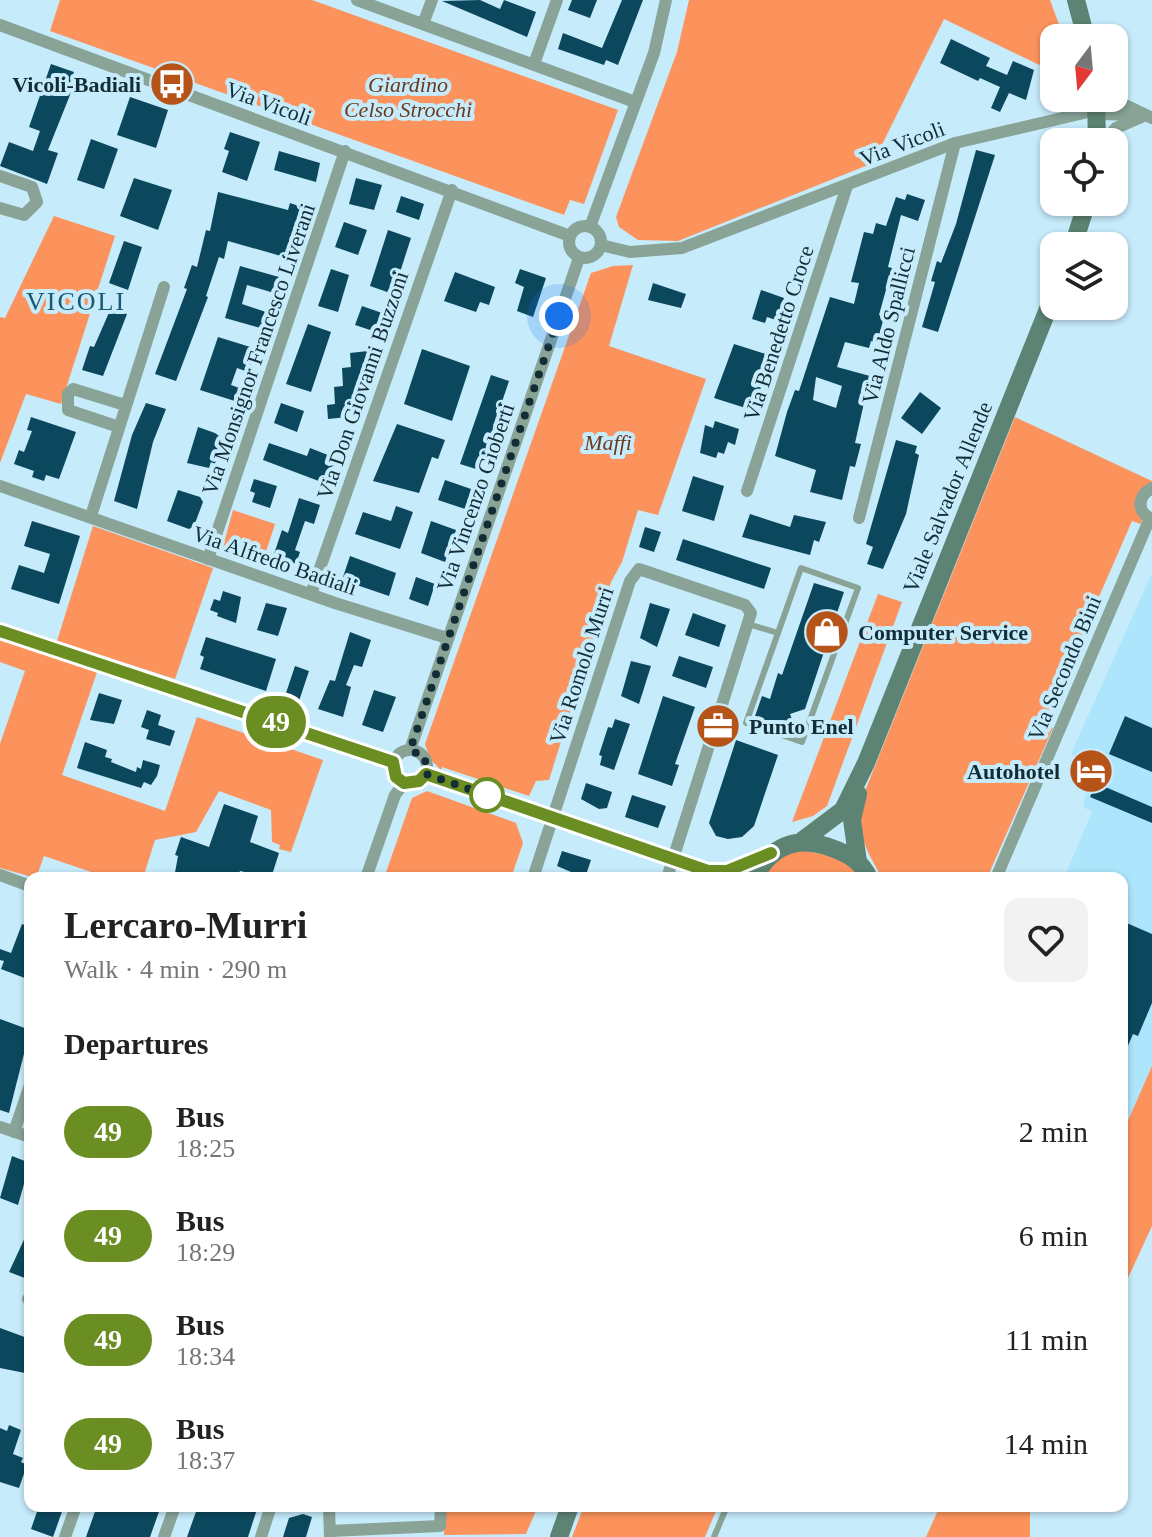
<!DOCTYPE html>
<html lang="en">
<head>
<meta charset="utf-8">
<style>
  body { margin:0; font-family:Georgia,serif; background:#f2f2f2; color:#222; height:100vh; display:flex; flex-direction:column; font-size:30px; white-space:nowrap }
  * { box-sizing:border-box; margin:0 }
  p { font-size:26px; color:#767676 }
  .icon { flex:none; width:44px; height:44px; fill:none; stroke:currentColor; stroke-width:2; stroke-linecap:round; stroke-linejoin:round }
  .map { position:relative; flex:1; overflow:hidden }
  .panel { position:absolute; left:24px; top:872px; width:1104px; height:640px; display:flex; flex-direction:column; background:#fff; border-radius:16px; box-shadow:0 2px 6px #0004 }
  .panel>* { flex:none }
  .badge { padding:0 16px; border-radius:26px; font-size:28px; line-height:52px }
  .needle { width:52px; rotate:196deg }
  .buttons { position:absolute; left:1040px; top:24px; display:grid; gap:16px }
  .buttons a { display:grid; place-items:center; width:88px; height:88px; border-radius:16px; background:#fff; box-shadow:0 2px 6px #0004; font-size:40px }
  .you { position:absolute; width:40px; height:40px; margin:-20px; border:6px solid #fff; border-radius:50%; background:#1a73e8; box-shadow:0 0 0 12px #1a73e833 }
  .map>.badge { position:absolute; translate:-50% -50%; box-shadow:0 0 0 4px #fff }
  h2 { padding:0 40px; font-size:30px; line-height:72px }
  .round { display:grid; place-items:center; flex:none; width:84px; height:84px; border-radius:16px; background:#f2f2f2 }
  .summary { display:flex; align-items:center; justify-content:space-between; height:136px; padding:0 40px }
  h1 { font-size:38px; font-weight:800; line-height:60px }
  ul { padding:0; list-style:none }
  li { display:flex; align-items:center; gap:24px; height:104px; padding:0 40px }
  li div { flex:1 }
  li b { display:block; font-size:30px }
  li em { font-style:normal }
  li .badge { min-width:88px; font-weight:700; text-align:center }
  .map>svg:first-child { display:block }
  .built { fill:#ade5fd }
  .green { fill:#fc935d }
  .building { fill:#0c485d; fill-rule:evenodd }
  .lines { fill:none; stroke-linecap:round; stroke-linejoin:round }
  .lane { stroke:#89a397; stroke-width:6 }
  .street { stroke:#89a397; stroke-width:12 }
  .secondary { stroke:#5c8373; stroke-width:18 }
  .line-casing { stroke:#fff; stroke-width:18 }
  .line { stroke:#6b8e23; stroke-width:12 }
  .walk { stroke:#132d37; stroke-width:8; stroke-dasharray:0 14.4 }
  .stop-dot { fill:#fff; stroke:#6b8e23; stroke-width:4 }
  .labels { text-anchor:middle; stroke-width:8; stroke-linejoin:round; paint-order:stroke }
  .poi-label { font-size:22px; font-weight:bold; fill:#132d37; stroke:#c6ebfb; text-anchor:end }
  .park-label { font-size:22px; font-style:italic; fill:#6b3a20; stroke:#c6ebfb }
  .street-label { font-size:22px; fill:#132d37; stroke:#c6ebfb }
  .quarter-label { font-size:26px; letter-spacing:2px; fill:#195971; stroke:#c6ebfb }
</style>
</head>
<body>
<div class="map">
<svg width="1152" height="1537" viewBox="0 0 1152 1537">
  <rect width="100%" height="100%" fill="#c6ebfb"/>
  <polygon class="built" points="1152,573 1152,1066 1122,1134 1122,878 1064,878 1092,812 1083,807 1093,765 1071,754"/>
  <g class="green">
    <polygon points="60,0 312,0 618,110 584,204 570,200 564,215 50,31"/>
    <polygon points="689,0 1050,0 1064,38 1054,38 1054,72 944,19 873,163 678,241 638,240 619,227 616,217 677,52"/>
    <polygon points="54,216 115,236 61,404 26,394 0,463 0,317 5,318"/>
    <polygon points="633,265 609,346 706,379 658,515 638,510 622,562 611,582 549,780 536,781 529,796 442,767 441,770 430,759 425,744 591,273 613,266"/>
    <path d="M1015 417 1152 481 1141 524 1132 521 1044 723 1053 728 987 878H882C863 843 855 833 865 791Z"/>
    <polygon points="233,510 275,524 261,567 221,554"/>
    <polygon points="93,526 213,568 175,679 57,641"/>
    <polygon points="878,594 902,602 827,806 813,816 792,822"/>
    <polygon points="0,640 97,672 62,775 165,811 197,717 323,760 291,852 279,849 280,845 272,842 271,810 219,791 196,832 155,840 143,878 109,878 44,856 36,878 0,868 0,744 25,671 0,662"/>
    <polygon points="427,791 516,823 523,843 511,878 384,878 412,798"/>
    <polygon points="798,849 844,859 860,878 761,878 783,855"/>
    <polygon points="1152,1066 1152,1226 1122,1291 1122,1134"/>
    <polygon points="445,1506 538,1506 526,1534 444,1535"/>
    <polygon points="584,1506 718,1506 705,1537 572,1537"/>
    <polygon points="940,1506 1030,1506 1030,1537 926,1537"/>
  </g>
  <g class="building">
    <polygon points="480,0 500,9 504,0 536,12 527,37 442,1"/>
    <polygon points="572,0 597,0 590,18 568,10"/>
    <polygon points="622,0 643,0 618,65 606,60 604,65 558,49 563,33 602,48"/>
    <polygon points="951,39 990,58 986,66 1007,75 1013,61 1034,70 1026,100 1009,93 1000,112 991,108 1000,87 980,78 978,81 940,63"/>
    <polygon points="51,64 74,72 70,83 74,85 48,150 58,153 47,184 0,166 9,142 33,151 40,131 29,127"/>
    <polygon points="130,97 168,110 156,148 117,135"/>
    <polygon points="230,132 260,142 247,181 222,172 229,151 224,149"/>
    <polygon points="91,139 118,149 104,189 77,180"/>
    <polygon points="976,150 995,155 938,332 922,327 935,282 931,281 937,261 941,263 956,224"/>
    <polygon points="279,151 320,163 316,182 274,170"/>
    <polygon points="134,178 172,190 158,230 120,216"/>
    <polygon points="356,178 382,185 374,210 349,204"/>
    <polygon points="218,192 288,210 290,203 305,208 302,221 297,220 288,258 228,241 224,259 219,257 206,296 208,297 176,381 155,374 187,289 184,288 192,265 197,267 206,230 210,231"/>
    <path d="M907 194 925 200 918 221 901 215 888 267 892 268 879 315 884 317 877 343 871 341 869 348 845 342 837 367 870 376 855 443 861 444 855 467 850 466 842 500 810 492 816 470 775 456 787 412 795 390 799 391 830 297 854 304 859 283 851 282 864 232 873 234 876 223 886 226 896 197 905 200ZM816 377 842 386 836 408 813 400Z"/>
    <polygon points="401,196 424,204 419,220 396,212"/>
    <polygon points="344,222 367,230 358,255 335,247"/>
    <polygon points="388,230 411,238 393,294 370,286"/>
    <polygon points="124,241 142,247 128,290 109,283"/>
    <polygon points="240,266 279,277 274,293 247,285 242,304 269,313 264,329 225,318"/>
    <polygon points="331,269 349,275 338,312 318,306"/>
    <polygon points="520,269 546,278 533,317 517,311 524,287 515,283"/>
    <polygon points="455,272 495,287 489,305 480,302 476,312 444,301"/>
    <polygon points="653,283 686,294 681,308 648,300"/>
    <polygon points="761,290 784,298 776,320 767,317 765,323 752,319"/>
    <polygon points="362,306 385,314 379,333 355,325"/>
    <polygon points="111,308 127,314 103,376 82,370 90,346 94,347"/>
    <polygon points="308,324 331,332 311,392 286,384"/>
    <polygon points="218,337 257,349 248,372 237,368 231,385 242,389 238,402 200,390"/>
    <polygon points="734,344 769,355 755,411 714,398"/>
    <polygon points="422,349 470,366 452,421 404,404"/>
    <polygon points="368,351 369,366 363,367 364,384 358,385 358,391 355,391 355,403 348,404 348,417 328,419 327,405 335,404 334,387 343,386 342,368 351,367 350,353"/>
    <polygon points="491,375 509,381 479,470 460,464"/>
    <polygon points="920,392 941,408 922,434 901,418"/>
    <polygon points="146,403 166,409 153,442 137,509 114,501 132,435"/>
    <polygon points="281,403 304,411 297,432 274,423"/>
    <polygon points="31,417 76,432 59,479 46,475 44,481 32,477 34,471 14,464 19,450 24,452 32,431 27,430"/>
    <polygon points="715,421 739,429 735,445 728,442 724,454 718,452 716,458 700,453 705,425 713,428"/>
    <polygon points="397,424 445,440 438,459 432,457 419,493 373,481"/>
    <polygon points="198,427 215,433 219,436 217,442 221,443 215,464 211,462 209,468 187,463"/>
    <polygon points="896,440 917,446 915,453 919,455 906,514 883,569 867,564 873,547 866,544"/>
    <polygon points="269,443 307,456 310,448 343,461 331,467 324,483 263,460"/>
    <polygon points="693,476 724,486 714,521 682,511"/>
    <polygon points="254,479 277,486 270,508 252,502 255,493 250,491"/>
    <polygon points="445,480 471,489 465,509 438,500"/>
    <polygon points="178,490 200,497 203,502 194,526 189,529 167,521"/>
    <polygon points="299,498 320,505 314,524 305,521 295,550 300,552 296,564 274,554 282,530 288,533"/>
    <polygon points="396,506 413,512 400,549 355,534 363,512 391,521"/>
    <polygon points="750,514 790,527 794,515 826,522 819,542 814,540 810,555 742,537"/>
    <polygon points="32,521 80,536 59,604 11,589 19,565 44,573 50,554 24,546"/>
    <polygon points="431,521 456,530 445,562 421,553"/>
    <polygon points="645,527 661,532 654,552 639,547"/>
    <polygon points="683,539 771,568 764,589 676,560"/>
    <polygon points="350,556 396,573 389,596 342,580"/>
    <polygon points="416,577 435,584 428,606 409,599"/>
    <polygon points="814,583 844,592 805,709 790,714 793,722 791,732 754,719 762,696 770,699 778,673 782,675"/>
    <polygon points="223,591 241,597 236,623 217,616 218,613 210,610 214,599 220,601"/>
    <polygon points="266,603 287,608 278,636 257,630"/>
    <polygon points="650,603 670,609 657,647 640,638"/>
    <polygon points="693,613 726,625 719,647 685,635"/>
    <polygon points="350,632 371,640 362,667 354,665 346,685 351,687 343,717 318,709 330,680 335,681"/>
    <polygon points="206,637 276,659 266,691 200,669 204,657 200,655"/>
    <polygon points="679,656 713,667 706,688 672,676"/>
    <polygon points="631,661 651,666 639,704 621,696"/>
    <polygon points="295,666 309,671 298,704 284,699"/>
    <polygon points="374,690 396,697 383,732 362,725"/>
    <polygon points="99,693 122,700 114,724 90,720"/>
    <polygon points="663,696 695,707 675,764 679,765 672,786 638,774"/>
    <polygon points="147,710 161,715 158,725 175,731 170,746 146,739 149,730 141,727"/>
    <polygon points="1125,716 1152,728 1152,772 1109,754"/>
    <polygon points="615,719 630,724 614,770 600,765 602,756 599,755 608,727 612,728"/>
    <polygon points="736,740 778,755 754,826 742,837 728,839 716,836 709,823"/>
    <polygon points="85,742 107,750 105,757 112,759 111,762 136,772 137,767 141,769 143,760 160,765 157,776 151,785 144,782 141,788 77,768"/>
    <polygon points="586,783 612,792 607,808 599,809 581,799"/>
    <polygon points="1096,783 1152,807 1152,823 1090,797"/>
    <polygon points="632,795 666,806 658,828 625,817"/>
    <polygon points="224,804 258,816 250,842 279,853 271,878 240,871 237,878 174,878 178,856 175,855 181,837 209,847"/>
    <polygon points="562,851 591,860 585,878 557,866"/>
    <polygon points="1122,921 1152,934 1152,1003 1138,1036 1133,1034 1122,1060"/>
    <polygon points="22,924 30,927 30,980 1,969 4,961 0,960 0,949 11,953"/>
    <polygon points="0,1019 30,1030 9,1113 0,1110"/>
    <polygon points="12,1156 30,1163 18,1205 0,1198"/>
    <polygon points="28,1231 30,1231 30,1280 9,1272"/>
    <polygon points="0,1328 30,1339 30,1374 0,1368"/>
    <polygon points="9,1425 21,1430 13,1454 23,1458 21,1462 27,1465 19,1488 0,1482 0,1428 7,1431"/>
    <polygon points="39,1506 64,1506 53,1537 31,1529"/>
    <polygon points="97,1506 138,1509 139,1506 161,1506 150,1537 86,1537"/>
    <polygon points="198,1506 258,1506 248,1537 187,1537"/>
    <polygon points="303,1514 312,1517 306,1537 283,1537 289,1518"/>
  </g>
  <g class="lines">
    <g class="lane">
      <polygon points="801,568 858,588 802,742 746,723"/>
      <polyline points="748,624 778,633"/>
      <polyline points="714,1537 727,1506"/>
    </g>
    <g class="street">
      <polyline points="357,0 635,102"/>
      <polyline points="423,24 432,0"/>
      <polyline points="0,25 570,236"/>
      <polyline points="534,64 557,0"/>
      <polyline points="1096,99 1125,105 1152,118"/>
      <polyline points="1097,114 1139,115"/>
      <polyline points="1103,142 1116,128 1146,115"/>
      <polyline points="0,176 32,187 37,202 24,215 0,208"/>
      <circle cx="585" cy="242" r="16"/>
      <polyline points="590,227 654,53 666,0"/>
      <polyline points="601,245 630,252 682,248 955,143 1084,113"/>
      <polyline points="119,427 68,410 68,394 73,389 125,405"/>
      <polyline points="0,486 335,603 447,638"/>
      <path d="M1152 488 1145 493C1137 503 1140 514 1152 519"/>
      <polyline points="747,491 847,186"/>
      <polyline points="91,516 164,287"/>
      <polyline points="859,518 955,143"/>
      <polyline points="208,559 345,151"/>
      <polyline points="311,594 452,190"/>
      <polyline points="0,631 393,762"/>
      <circle cx="410" cy="767" r="17"/>
      <polyline points="410,750 579,258"/>
      <polyline points="426,774 701,868 717,878"/>
      <polyline points="708,871 727,871 766,856"/>
      <polyline points="0,875 30,886"/>
      <polyline points="366,878 395,795 404,783"/>
      <polyline points="533,878 630,581 639,569 745,605 751,613 667,878"/>
      <polyline points="996,878 1150,518"/>
      <polyline points="0,1127 30,1137"/>
      <polyline points="14,1132 30,1085"/>
      <polyline points="28,1299 30,1299"/>
      <polyline points="329,1506 330,1537"/>
      <polyline points="330,1531 440,1526 441,1506"/>
      <polyline points="65,1537 76,1506"/>
      <polyline points="164,1537 175,1506"/>
      <polyline points="261,1537 271,1506"/>
    </g>
    <g class="secondary">
      <polyline points="1076,0 1086,38"/>
      <polyline points="1096,98 1097,142"/>
      <polyline points="1073,246 1087,202"/>
      <polyline points="858,794 852,820 858,862"/>
      <polyline points="803,840 843,810 866,763 1054,294"/>
      <path d="M754 878C773 842 801 835 837 850 852 856 862 863 869 878"/>
      <polyline points="559,1537 570,1506"/>
    </g>
  </g>
  <g class="lines">
    <g class="line-casing">
      <polyline id="line" points="0,631 393,762 396,777 404,783 419,781 426,774 708,871 727,871 771,853"/>
    </g>
    <use href="#line" class="line"/>
    <polyline class="walk" points="487,795 498,799 426,774 425,757 410,750 559,316"/>
  </g>
  <defs>
    <g id="bus-disc" transform="scale(2.3)"><circle r="9.5" fill="#b65318" stroke="#c6ebfb"/><path d="M-5-6H5V4H4V6H2V4H-2V6H-4V4H-5ZM-3.5-4V0h7V-4ZM-3.5 1.2v1.5H-2V1.2ZM2 1.2v1.5H3.5V1.2Z" fill="#fff"/></g>
    <g id="shop-disc" transform="scale(2.3)"><circle r="9.5" fill="#b65318" stroke="#c6ebfb"/><path d="M-5-2.5h2.3a2.7 3.5 0 0 1 5.4 0H5L5.5 6h-11ZM-1.5-2.5h3a1.5 2.3 0 0 0-3 0Z" fill="#fff"/></g>
    <g id="office-disc" transform="scale(2.3)"><circle r="9.5" fill="#b65318" stroke="#c6ebfb"/><path d="M-6-3h4V-5.5h4V-3h4V5H-6ZM-1-4.5V-3h2v-1.5ZM-6 0V1H6V0Z" fill="#fff"/></g>
    <g id="hotel-disc" transform="scale(2.3)"><circle r="9.5" fill="#b65318" stroke="#c6ebfb"/><path d="M-6-4.5h1.5V1H6V5H4.5V3h-9V5H-6ZM-4 0a1.8 1.8 0 1 1 3.6 0ZM.5 0V-2.5h3Q6-2.5 6 0Z" fill="#fff"/></g>
  </defs>
  <g fill-rule="evenodd">
    <use href="#bus-disc" x="172" y="84"/>
    <use href="#shop-disc" x="827" y="632"/>
    <use href="#office-disc" x="718" y="726"/>
    <use href="#hotel-disc" x="1091" y="771"/>
  </g>
  <circle class="stop-dot" cx="487" cy="795" r="16"/>
  <g class="labels">
    <g class="poi-label">
      <text x="141" y="92">Vicoli-Badiali</text>
      <text x="858" y="640" text-anchor="start">Computer Service</text>
      <text x="749" y="734" text-anchor="start">Punto Enel</text>
      <text x="1060" y="779">Autohotel</text>
    </g>
    <g class="park-label">
      <text x="408" y="92">Giardino<tspan x="408" dy="25">Celso Strocchi</tspan></text>
      <text x="608" y="450">Maffi</text>
    </g>
    <g class="street-label">
      <text transform="translate(269 103) rotate(20)" y="8">Via Vicoli</text>
      <text transform="translate(902 143) rotate(-21)" y="8">Via Vicoli</text>
      <text transform="translate(888 325) rotate(-76)" y="8">Via Aldo Spallicci</text>
      <text transform="translate(778 333) rotate(-72)" y="8">Via Benedetto Croce</text>
      <text transform="translate(258 349) rotate(-71)" y="8">Via Monsignor Francesco Liverani</text>
      <text transform="translate(362 385) rotate(-71)" y="8">Via Don Giovanni Buzzoni</text>
      <text transform="translate(475 497) rotate(-71)" y="8">Via Vincenzo Gioberti</text>
      <text transform="translate(947 497) rotate(-68)" y="8">Viale Salvador Allende</text>
      <text transform="translate(275 560) rotate(19)" y="8">Via Alfredo Badiali</text>
      <text transform="translate(581 665) rotate(-72)" y="8">Via Romolo Murri</text>
      <text transform="translate(1064 668) rotate(-67)" y="8">Via Secondo Bini</text>
    </g>
    <g class="quarter-label">
      <text x="76" y="310">VICOLI</text>
    </g>
  </g>
</svg>
<div class="buttons">
<a><svg class="needle" viewBox="-14 -14 28 28"><path d="M0-13l5 13h-10z" fill="#e53935"/><path d="M0 13l5-13h-10z" fill="#767676"/></svg></a>
<a><svg class="icon" aria-label="locate" viewBox="0 0 24 24"><circle cx="12" cy="12" r="6"/><path d="M12 2v4M12 18v4M2 12h4M18 12h4"/></svg></a>
<a><svg class="icon" aria-label="layers" viewBox="0 0 24 24"><path d="M12 4l9 5-9 5-9-5zM3 14l9 5 9-5"/></svg></a>
</div>
<div class="you" style="left:559px;top:316px"></div>
<b class="badge" style="left:276px;top:722px;background:#6b8e23;color:#fff">49</b>
<section class="panel">
<div class="summary"><div><h1>Lercaro-Murri</h1><p>Walk · 4 min · 290 m</p></div><a class="round"><svg class="icon" aria-label="heart" viewBox="0 0 24 24"><path d="M12 20l-8-8c-3-5 5-10 8-4 3-6 11-1 8 4z"/></svg></a></div>
<h2>Departures</h2>
<ul>
<li><span class="badge" style="background:#6b8e23;color:#fff">49</span><div><b>Bus</b><p>18:25</p></div><em>2 min</em></li>
<li><span class="badge" style="background:#6b8e23;color:#fff">49</span><div><b>Bus</b><p>18:29</p></div><em>6 min</em></li>
<li><span class="badge" style="background:#6b8e23;color:#fff">49</span><div><b>Bus</b><p>18:34</p></div><em>11 min</em></li>
<li><span class="badge" style="background:#6b8e23;color:#fff">49</span><div><b>Bus</b><p>18:37</p></div><em>14 min</em></li>
</ul>
</section>
</div>
</body>
</html>
